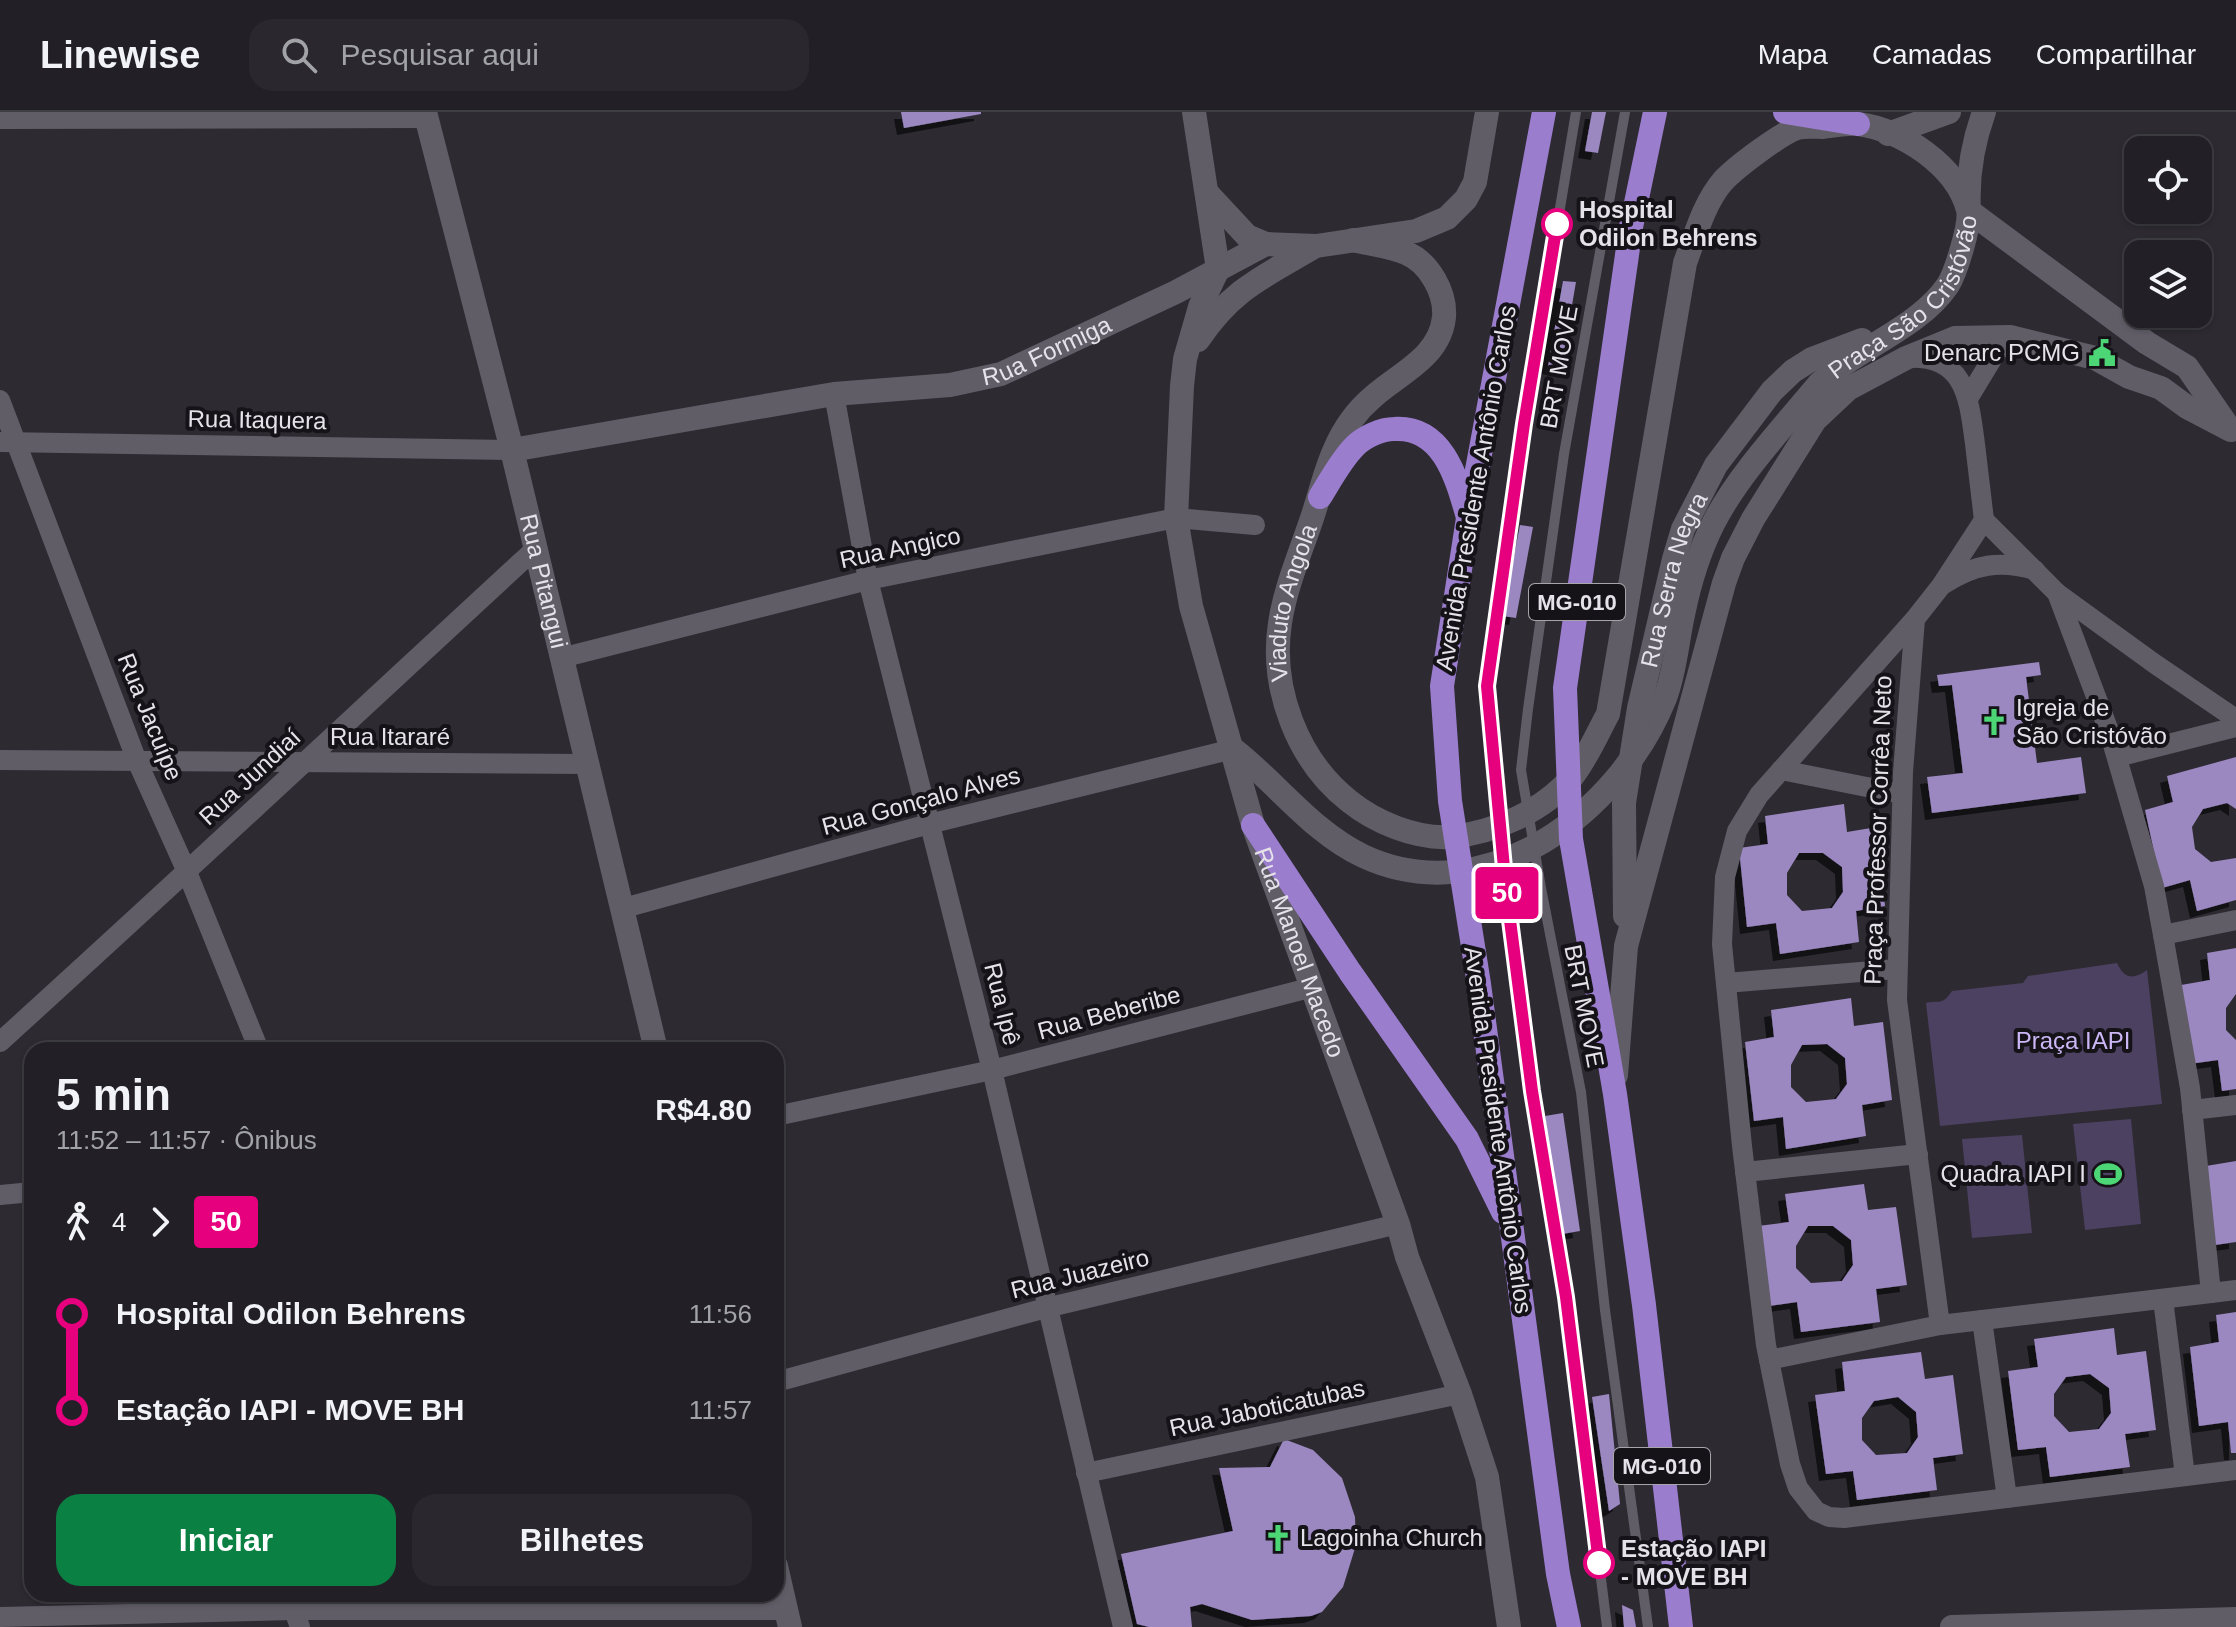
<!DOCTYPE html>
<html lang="pt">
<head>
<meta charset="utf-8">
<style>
  body { margin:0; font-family:Helvetica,sans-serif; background:#2a282e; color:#f1f3f6; height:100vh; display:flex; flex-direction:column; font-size:30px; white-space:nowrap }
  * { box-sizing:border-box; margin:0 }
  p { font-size:26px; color:#a2a3a7 }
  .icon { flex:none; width:44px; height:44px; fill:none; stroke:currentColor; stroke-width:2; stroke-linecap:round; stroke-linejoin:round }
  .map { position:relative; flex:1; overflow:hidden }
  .side { position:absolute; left:24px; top:930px; width:760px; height:560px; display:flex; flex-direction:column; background:#222026; border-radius:24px; box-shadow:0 2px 6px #0004,0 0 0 2px #3f3e43 }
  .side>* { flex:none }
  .badge { padding:0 16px; border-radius:6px; font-size:28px; line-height:52px }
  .buttons { position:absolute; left:2124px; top:24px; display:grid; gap:16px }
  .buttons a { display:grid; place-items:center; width:88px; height:88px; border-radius:16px; background:#222026; box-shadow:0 2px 6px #0004,0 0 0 2px #3f3e43; font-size:40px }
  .map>.badge { position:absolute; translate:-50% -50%; box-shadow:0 0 0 4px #fff }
  .legs { display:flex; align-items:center; gap:12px; height:88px; padding:0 32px; font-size:26px }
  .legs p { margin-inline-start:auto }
  .head { display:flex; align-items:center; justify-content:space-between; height:136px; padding:0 32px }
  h1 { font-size:44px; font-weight:600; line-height:60px }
  .button { display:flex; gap:16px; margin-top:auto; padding:16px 32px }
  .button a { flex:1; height:92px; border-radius:24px; background:#0b8043; color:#fff; font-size:32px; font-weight:600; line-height:92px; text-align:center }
  .button a+a { background:#2a282e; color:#f1f3f6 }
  ul { padding:0 32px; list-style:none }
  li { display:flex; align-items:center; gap:28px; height:96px; font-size:30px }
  li i { display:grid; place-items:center; width:12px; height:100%; margin:0 10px; background:currentColor }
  li i::after { content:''; width:20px; height:20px; margin:-10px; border:6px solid; border-radius:50%; background:#222026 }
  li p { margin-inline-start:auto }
  li:first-child i { background:linear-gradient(#0000 50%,currentColor 0) }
  li:last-child i { background:linear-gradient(currentColor 50%,#0000 0) }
  header { display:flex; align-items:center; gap:48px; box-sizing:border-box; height:112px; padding:0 40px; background:#222026; border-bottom:2px solid #3f3e43 }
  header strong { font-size:38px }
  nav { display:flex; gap:44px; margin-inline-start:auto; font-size:28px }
  .search { width:560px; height:72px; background:#2a282e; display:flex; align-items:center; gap:20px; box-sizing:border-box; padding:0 28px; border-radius:24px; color:#a2a3a7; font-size:30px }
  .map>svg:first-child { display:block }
  .green { fill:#4c4161 }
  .building { fill:#9b88c1; fill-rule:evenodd; filter:url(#shadow) }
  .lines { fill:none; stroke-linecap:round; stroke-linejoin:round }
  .service { stroke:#605d67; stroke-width:10 }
  .minor { stroke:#605d67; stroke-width:20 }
  .tertiary { stroke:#605d67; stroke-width:24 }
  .trunk { stroke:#9b7dce; stroke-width:24 }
  .line-1-casing { stroke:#fff; stroke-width:18 }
  .line-1 { stroke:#e6007e; stroke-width:12 }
  .stop-1-dot { fill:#fff; stroke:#e6007e; stroke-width:4 }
  .labels { text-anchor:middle; stroke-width:8; stroke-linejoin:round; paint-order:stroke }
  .shield { fill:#151317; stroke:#a7a5aa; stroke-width:2 }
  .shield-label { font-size:22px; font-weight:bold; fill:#e5e3e9 }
  .stop-label { font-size:24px; font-weight:bold; fill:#e5e3e9; stroke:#151317; text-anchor:start }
  .street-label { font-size:24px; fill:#e5e3e9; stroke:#151317 }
  .poi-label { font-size:24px; fill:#e5e3e9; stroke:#151317; text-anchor:end }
  .park-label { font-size:24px; fill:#cbb6f6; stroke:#151317 }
</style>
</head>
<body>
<header>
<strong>Linewise</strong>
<div class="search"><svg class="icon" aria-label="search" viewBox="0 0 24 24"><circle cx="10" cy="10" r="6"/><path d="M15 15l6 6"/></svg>Pesquisar aqui</div>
<nav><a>Mapa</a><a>Camadas</a><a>Compartilhar</a></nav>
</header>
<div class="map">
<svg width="2236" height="1515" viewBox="0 0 2236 1515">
  <defs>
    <filter id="shadow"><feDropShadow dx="-7" dy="7" stdDeviation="0" flood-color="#0009"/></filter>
  </defs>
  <rect width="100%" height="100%" fill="#2d2a32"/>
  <g class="green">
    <path d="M2117 851C2124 867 2134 868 2147 858L2162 992 1940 1014 1926 891C1940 887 1941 895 1952 879L2023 871 2028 864Z"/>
    <polygon points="2131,1007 2141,1112 2085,1118 2073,1012"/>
    <polygon points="2022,1023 2032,1121 1972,1126 1962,1027"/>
  </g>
  <g class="building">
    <polygon points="901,0 981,0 981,2 904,16"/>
    <polygon points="1592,0 1606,0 1598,41 1585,39"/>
    <polygon points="1563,169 1576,170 1561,257 1548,255"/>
    <polygon points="1520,413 1533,415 1516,506 1503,504"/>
    <polygon points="2039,550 2041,563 2026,565 2037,651 2081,645 2086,681 1932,701 1927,665 1963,661 1952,573 1939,574 1937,563"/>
    <polygon points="2236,645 2236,697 2227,691 2203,697 2192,715 2195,737 2211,750 2236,746 2236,788 2197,799 2190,768 2162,776 2145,698 2173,690 2167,664"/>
    <path d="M1844 692 1847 720 1877 715 1885 794 1856 799 1859 830 1780 842 1776 811 1747 815 1739 736 1768 732 1765 704ZM1799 741H1823L1842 755 1843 780 1832 796 1802 799 1787 783V761Z"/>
    <polygon points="2236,836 2236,882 2226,896 2226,918 2236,928 2236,977 2222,979 2218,948 2189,952 2181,873 2210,868 2207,841"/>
    <path d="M1851 886 1854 914 1883 910 1892 988 1862 993 1866 1024 1786 1037 1783 1005 1754 1009 1745 930 1774 925 1771 898ZM1827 932 1845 946 1847 972 1836 987 1806 990 1791 975V953L1802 933Z"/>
    <polygon points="1563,1001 1580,1119 1562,1122 1545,1004"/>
    <polygon points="2236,1049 2236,1130 2215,1133 2206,1054"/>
    <path d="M1864 1072 1868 1098 1896 1095 1907 1173 1876 1177 1880 1210 1801 1220 1797 1190 1769 1194 1758 1114 1789 1110 1785 1082ZM1808 1114H1833L1851 1128 1853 1153 1842 1169 1811 1171 1796 1156V1134Z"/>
    <polygon points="2236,1200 2236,1341 2231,1341 2228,1310 2199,1314 2190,1235 2219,1230 2216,1203"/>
    <path d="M2114 1216 2117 1243 2146 1239 2156 1318 2125 1322 2130 1355 2050 1365 2046 1335 2018 1338 2008 1259 2038 1255 2034 1227ZM2090 1262 2109 1276 2111 1301 2099 1317 2069 1320 2054 1304V1282L2066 1265Z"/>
    <path d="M1921 1240 1925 1267 1953 1263 1963 1342 1933 1346 1937 1378 1857 1388 1853 1359 1826 1362 1815 1283 1845 1279 1842 1250ZM1898 1285 1916 1300 1918 1325 1907 1341 1876 1343 1862 1328V1306L1874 1289Z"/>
    <polygon points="1609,1282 1620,1392 1609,1399 1592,1285"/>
    <polygon points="1284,1327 1313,1338 1342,1366 1355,1405 1356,1433 1343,1475 1322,1500 1311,1504 1252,1508 1202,1492 1190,1495 1192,1515 1149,1515 1137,1512 1121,1442 1233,1419 1219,1356 1270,1355"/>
    <polygon points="1622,1493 1633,1498 1636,1515 1624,1515"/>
  </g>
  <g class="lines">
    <g class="service">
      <polyline points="1576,0 1524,312 1487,574 1506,777 1532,979 1566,1185 1607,1515"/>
      <polyline points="1625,0 1564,342 1528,597 1521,658 1541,776 1581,980 1605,1198 1648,1515"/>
    </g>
    <g class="minor">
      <polyline points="0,7 426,6"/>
      <path d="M1907 246C1966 243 1969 287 1975 332 1978 358 1981 383 1984 408"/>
      <polyline points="834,282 868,468 992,958 1123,1515"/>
      <polyline points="1969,285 1995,242 2010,225"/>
      <polyline points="0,288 137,649 187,760 259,938"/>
      <polyline points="0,330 512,338"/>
      <path d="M1944 472C1974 452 2000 448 2035 458"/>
      <polyline points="2057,481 2155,552 2236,607"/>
      <polyline points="1915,507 1903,660 1897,888 1940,1213 2211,1181 2190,976 2163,823 2154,774 2109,619 2057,481 1984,408 1941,474 1915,507 1759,683 1737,719 1725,765 1722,832 1742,1034 1766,1233 1790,1352 1798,1376 1816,1399 1829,1405 1844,1406 2236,1358"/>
      <polyline points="561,546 868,468 1176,406 1255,413"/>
      <polyline points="2117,645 2236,615"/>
      <polyline points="0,648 588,652"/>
      <polyline points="1781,658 1902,682"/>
      <polyline points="624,796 929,712 1233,637"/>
      <polyline points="2163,823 2236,808"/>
      <polyline points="1726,871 1897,857"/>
      <path d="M0 930C180 767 356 602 534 438"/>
      <polyline points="2192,998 2236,993"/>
      <polyline points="776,1004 992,958 1313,875"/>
      <polyline points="1745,1060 1918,1042"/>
      <polyline points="0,1083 32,1080"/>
      <polyline points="2211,1181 2236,1178"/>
      <polyline points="2163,1187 2185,1364"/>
      <polyline points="1982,1208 2007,1386"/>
      <polyline points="1769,1248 1940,1213"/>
      <polyline points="776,1270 1046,1196 1398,1112"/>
      <polyline points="1086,1361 1460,1282"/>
      <polyline points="288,1482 300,1515"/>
      <polyline points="0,1505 293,1498 786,1498"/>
    </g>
    <g class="tertiary">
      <path id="s1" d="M425 0 512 338 656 938"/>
      <polyline points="1194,0 1218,157"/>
      <path d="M1984 0C1972 33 1967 64 1969 99L2147 231 2187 255 2227 313"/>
      <polyline points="1888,22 1949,0"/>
      <polyline points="1207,81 1247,124 1266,132"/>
      <path id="s2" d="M1218 157 1200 195 1185 247 1182 274 1176 406 1191 494 1253 713 1398 1112 1407 1145 1460 1282 1487 1365 1509 1515"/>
      <path d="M1198 228C1232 177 1263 165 1314 135"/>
      <path id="s3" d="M512 338 834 282 950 273 1001 262 1176 180 1266 132 1316 134 1416 119 1447 106 1466 87 1475 70 1487 0"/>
      <path id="s4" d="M1233 637C1277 671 1312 720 1363 744 1487 802 1620 699 1665 586 1675 560 1677 530 1683 503 1689 473 1699 440 1713 412 1737 364 1785 313 1819 272 1857 236 1919 216 1948 173 1956 160 1971 112 1968 98 1957 54 1901 17 1858 12 1847 11 1833 14 1822 15 1814 15 1804 14 1797 16 1780 22 1736 55 1723 69 1704 91 1695 124 1685 151L1608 602C1597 622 1587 646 1572 665 1543 699 1494 721 1450 725 1415 727 1375 710 1349 689 1297 648 1270 576 1280 511 1285 477 1299 444 1310 412 1319 387 1324 361 1335 337 1344 316 1356 299 1374 284 1400 261 1440 245 1444 205 1446 181 1429 150 1406 141 1390 134 1370 132 1353 128"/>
      <path id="s5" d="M1625 804 1624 691 1639 596 1674 447 1683 417 1716 353 1772 279 1793 259 1812 247 1862 228"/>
      <polyline points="1616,963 1626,834 1724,471 1733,446 1753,407 1815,308 1848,277 1906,246 1955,226 2010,225 2095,246 2129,265 2161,276 2187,295 2231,318"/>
      <polyline points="776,1454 790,1515"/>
      <polyline points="1952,1515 2236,1507"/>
    </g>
    <g class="trunk">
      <polyline points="1544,0 1468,406 1442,574 1450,689 1479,872 1558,1462 1569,1515"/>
      <polyline points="1655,0 1631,115 1565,576 1571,727 1615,982 1644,1193 1681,1515"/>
      <polyline points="1785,0 1858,12"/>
      <path d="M1320 385C1330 369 1341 348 1355 334 1364 325 1381 317 1394 317 1442 314 1456 364 1467 402"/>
      <polyline points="1253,713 1350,860 1467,1027 1503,1100"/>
    </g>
  </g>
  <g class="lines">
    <g class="line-1-casing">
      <polyline id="line-1" points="1557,112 1524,312 1487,574 1506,777 1532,979 1566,1185 1599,1451"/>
    </g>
    <use href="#line-1" class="line-1"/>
  </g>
  <defs>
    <g id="civic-bare" transform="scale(2.16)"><path d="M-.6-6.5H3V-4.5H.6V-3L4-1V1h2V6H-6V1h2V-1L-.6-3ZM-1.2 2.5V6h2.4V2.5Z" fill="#4dd676" stroke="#151317" stroke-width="2.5" paint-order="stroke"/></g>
    <g id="church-bare" transform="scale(2.16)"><path d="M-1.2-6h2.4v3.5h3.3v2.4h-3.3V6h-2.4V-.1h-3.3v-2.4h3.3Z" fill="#4dd676" stroke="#151317" stroke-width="2.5" paint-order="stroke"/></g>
    <g id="stadium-bare" transform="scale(2.16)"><path d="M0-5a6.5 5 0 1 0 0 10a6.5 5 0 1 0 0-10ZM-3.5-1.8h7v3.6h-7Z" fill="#4dd676" stroke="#151317" stroke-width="2.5" paint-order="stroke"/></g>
  </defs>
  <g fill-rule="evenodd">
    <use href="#civic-bare" x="2102" y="241"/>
    <use href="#church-bare" x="1994" y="610"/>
    <use href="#stadium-bare" x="2108" y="1062"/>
    <use href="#church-bare" x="1278" y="1426"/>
  </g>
  <g class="stop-1-dot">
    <circle cx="1557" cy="112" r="14"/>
    <circle cx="1599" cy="1451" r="14"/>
  </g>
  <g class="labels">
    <g class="shield">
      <rect x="1529" y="472" width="96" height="36" rx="6"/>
      <rect x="1614" y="1336" width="96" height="36" rx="6"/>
    </g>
    <g class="shield-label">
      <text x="1577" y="498">MG-010</text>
      <text x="1662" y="1362">MG-010</text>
    </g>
    <g class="stop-label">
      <text x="1579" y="106">Hospital<tspan x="1579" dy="28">Odilon Behrens</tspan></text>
      <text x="1621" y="1445">Estação IAPI<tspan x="1621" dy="28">- MOVE BH</tspan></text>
    </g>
    <g class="street-label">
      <text dy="8" stroke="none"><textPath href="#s4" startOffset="1032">Praça São Cristóvão</textPath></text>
      <text dy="8" stroke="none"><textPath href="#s3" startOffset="546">Rua Formiga</textPath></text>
      <text transform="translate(1559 255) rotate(-80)" y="8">BRT MOVE</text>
      <text transform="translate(257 308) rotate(1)" y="8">Rua Itaquera</text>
      <text transform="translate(1476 376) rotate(-80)" y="8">Avenida Presidente Antônio Carlos</text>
      <text transform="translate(900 436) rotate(-12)" y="8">Rua Angico</text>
      <text dy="8" stroke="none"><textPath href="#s1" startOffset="484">Rua Pitangui</textPath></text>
      <text dy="8" stroke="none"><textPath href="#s5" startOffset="342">Rua Serra Negra</textPath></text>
      <text dy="8" stroke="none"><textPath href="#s4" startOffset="2538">Viaduto Angola</textPath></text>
      <text transform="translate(150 605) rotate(68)" y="8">Rua Jacuípe</text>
      <text x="390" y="633">Rua Itararé</text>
      <text transform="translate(250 665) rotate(-43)" y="8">Rua Jundiaí</text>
      <text transform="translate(921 689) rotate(-15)" y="8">Rua Gonçalo Alves</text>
      <text transform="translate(1878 718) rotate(-88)" y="8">Praça Professor Corrêa Neto</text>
      <text dy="8" stroke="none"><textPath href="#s2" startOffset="708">Rua Manoel Macedo</textPath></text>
      <text transform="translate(1002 892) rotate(76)" y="8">Rua Ipê</text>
      <text transform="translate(1584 894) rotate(79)" y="8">BRT MOVE</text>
      <text transform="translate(1109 901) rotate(-15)" y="8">Rua Beberibe</text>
      <text transform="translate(1498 1018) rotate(82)" y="8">Avenida Presidente Antônio Carlos</text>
      <text transform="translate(1080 1162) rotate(-14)" y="8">Rua Juazeiro</text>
      <text transform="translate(1267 1296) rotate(-12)" y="8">Rua Jaboticatubas</text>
    </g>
    <g class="poi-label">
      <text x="2080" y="249">Denarc PCMG</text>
      <text x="2016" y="604" text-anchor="start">Igreja de<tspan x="2016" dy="28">São Cristóvão</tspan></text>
      <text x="2086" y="1070">Quadra IAPI I</text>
      <text x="1300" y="1434" text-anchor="start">Lagoinha Church</text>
    </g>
    <g class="park-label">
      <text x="2073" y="937">Praça IAPI</text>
    </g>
  </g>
</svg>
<div class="buttons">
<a><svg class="icon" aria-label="locate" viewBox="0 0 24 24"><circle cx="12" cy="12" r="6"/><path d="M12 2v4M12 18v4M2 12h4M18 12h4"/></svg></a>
<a><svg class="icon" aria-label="layers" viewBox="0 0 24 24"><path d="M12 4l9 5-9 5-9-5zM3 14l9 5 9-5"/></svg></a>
</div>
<b class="badge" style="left:1507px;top:781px;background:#e6007e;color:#fff">50</b>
<section class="side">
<div class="head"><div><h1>5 min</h1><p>11:52 – 11:57 · Ônibus</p></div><b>R$4.80</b></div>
<div class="legs"><svg class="icon" aria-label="walk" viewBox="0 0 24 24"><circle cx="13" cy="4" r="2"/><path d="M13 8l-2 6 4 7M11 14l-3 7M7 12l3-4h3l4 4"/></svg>4<svg class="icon" aria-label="forward" viewBox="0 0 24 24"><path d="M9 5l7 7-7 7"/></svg><b class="badge" style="background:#e6007e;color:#fff">50</b></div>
<ul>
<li><i style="color:#e6007e"></i><b>Hospital Odilon Behrens</b><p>11:56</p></li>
<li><i style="color:#e6007e"></i><b>Estação IAPI - MOVE BH</b><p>11:57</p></li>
</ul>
<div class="button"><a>Iniciar</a><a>Bilhetes</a></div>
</section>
</div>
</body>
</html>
